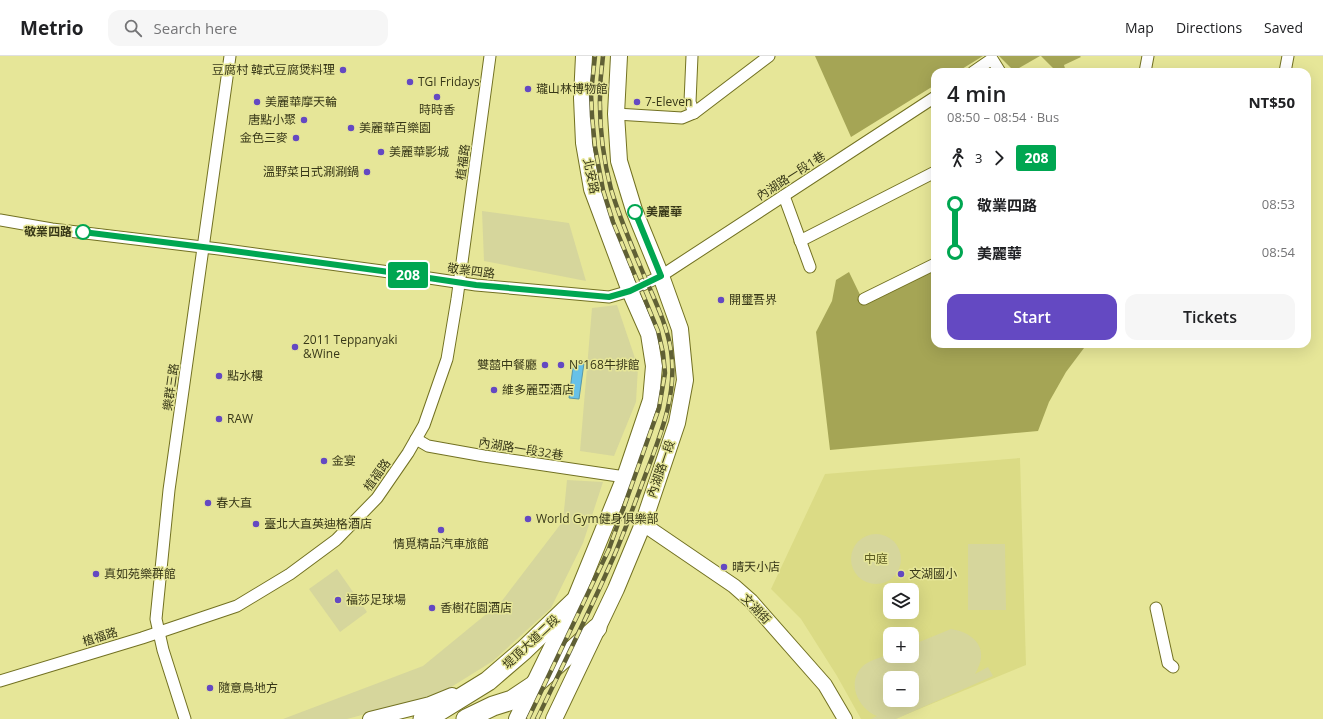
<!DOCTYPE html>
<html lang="en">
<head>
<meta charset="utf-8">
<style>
  body { margin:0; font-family:"Open Sans","Noto Sans TC",sans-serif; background:#f6f6f6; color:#202124; height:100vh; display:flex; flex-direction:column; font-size:15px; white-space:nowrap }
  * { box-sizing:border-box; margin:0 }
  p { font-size:13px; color:#757577 }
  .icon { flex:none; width:22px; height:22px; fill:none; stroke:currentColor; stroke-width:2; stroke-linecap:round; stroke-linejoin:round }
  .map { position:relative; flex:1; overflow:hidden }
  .drawer { position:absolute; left:931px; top:12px; width:380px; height:280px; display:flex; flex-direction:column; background:#fff; border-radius:12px; box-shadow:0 4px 16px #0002 }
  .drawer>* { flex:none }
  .badge { padding:0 8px; border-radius:3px; font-size:14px; line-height:26px }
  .fabs { position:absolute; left:883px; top:527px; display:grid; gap:8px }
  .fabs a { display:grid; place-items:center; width:36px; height:36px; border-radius:8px; background:#fff; box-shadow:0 4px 16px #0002; font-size:20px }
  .map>.badge { position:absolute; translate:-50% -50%; box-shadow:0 0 0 2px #fff }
  .legs { display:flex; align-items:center; gap:6px; height:44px; padding:0 16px; font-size:13px }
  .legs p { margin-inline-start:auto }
  .summary { display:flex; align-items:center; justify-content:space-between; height:68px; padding:0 16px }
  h1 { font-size:22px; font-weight:600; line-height:30px }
  .cta { display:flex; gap:8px; margin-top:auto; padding:8px 16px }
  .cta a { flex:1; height:46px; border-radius:12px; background:#6449c2; color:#fff; font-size:16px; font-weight:600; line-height:46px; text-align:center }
  .cta a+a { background:#f6f6f6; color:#202124 }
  ul { padding:0 16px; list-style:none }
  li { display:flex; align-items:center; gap:14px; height:48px; font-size:15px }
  li i { display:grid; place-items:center; width:6px; height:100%; margin:0 5px; background:currentColor }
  li i::after { content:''; width:10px; height:10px; margin:-5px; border:3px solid; border-radius:50%; background:#fff }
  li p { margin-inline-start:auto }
  li:first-child i { background:linear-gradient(#0000 50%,currentColor 0) }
  li:last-child i { background:linear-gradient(currentColor 50%,#0000 0) }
  header { display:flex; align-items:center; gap:24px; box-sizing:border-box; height:56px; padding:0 20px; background:#fff; border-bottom:1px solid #e0e0e0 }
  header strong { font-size:19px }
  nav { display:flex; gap:22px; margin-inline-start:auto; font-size:14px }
  .search { width:280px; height:36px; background:#f6f6f6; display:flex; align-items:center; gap:10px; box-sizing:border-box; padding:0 14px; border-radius:12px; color:#757577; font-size:15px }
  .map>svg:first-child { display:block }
  .built { fill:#dbdb85; fill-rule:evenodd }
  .green { fill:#d6d69c; fill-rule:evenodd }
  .forest { fill:#a5a555 }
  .water { fill:#67c1e8; stroke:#5998aa }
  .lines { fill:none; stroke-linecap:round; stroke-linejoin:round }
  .minor-casing { stroke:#727122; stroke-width:13 }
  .tertiary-casing { stroke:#727122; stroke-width:16 }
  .secondary-casing { stroke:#727122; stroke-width:18 }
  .trunk-casing { stroke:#727122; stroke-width:21 }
  .minor { stroke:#fff; stroke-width:11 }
  .tertiary { stroke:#fff; stroke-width:14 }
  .secondary { stroke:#fff; stroke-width:16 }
  .trunk { stroke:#fff; stroke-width:19 }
  .rail-casing { stroke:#606035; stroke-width:4.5 }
  .rail { stroke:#e6e698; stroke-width:3; stroke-dasharray:9; stroke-linecap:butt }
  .line-1-casing { stroke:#fff; stroke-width:9 }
  .line-1 { stroke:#00a651; stroke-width:6 }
  .poi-dot { fill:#6449c2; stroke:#e6e698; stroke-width:1.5 }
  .stop-1-dot { fill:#fff; stroke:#00a651; stroke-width:2 }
  .labels { text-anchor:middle; stroke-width:3; stroke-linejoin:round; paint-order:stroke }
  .poi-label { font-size:12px; fill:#383818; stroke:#e6e698; text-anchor:start }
  .street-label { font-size:12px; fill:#383818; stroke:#e6e698 }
  .stop-label { font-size:12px; font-weight:bold; fill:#383818; stroke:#e6e698; text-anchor:start }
  .park-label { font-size:12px; fill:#5c5b21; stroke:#e6e698 }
</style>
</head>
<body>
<header>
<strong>Metrio</strong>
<div class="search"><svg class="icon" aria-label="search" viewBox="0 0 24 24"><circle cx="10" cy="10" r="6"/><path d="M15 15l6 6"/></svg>Search here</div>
<nav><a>Map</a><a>Directions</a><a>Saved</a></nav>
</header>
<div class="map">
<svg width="1323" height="663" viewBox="0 0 1323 663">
  <rect width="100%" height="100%" fill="#e6e698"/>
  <path class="built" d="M1020 402 1026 609 895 663H861L837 620 801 563 771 533 825 418ZM890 534H912V556H890ZM890 578H912V600H890ZM890 622H912V644H890Z"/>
  <g class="green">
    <polygon points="482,155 569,167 586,225 484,205"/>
    <polygon points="617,249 638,311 636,346 614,400 580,395 592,252"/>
    <polygon points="567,424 603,426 583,487 551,552 493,605 440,638 347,663 283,663 423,610 501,546 563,465"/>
    <circle cx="876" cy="503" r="25"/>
    <polygon points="968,488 1005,488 1006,554 968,554"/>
    <polygon points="337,513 367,556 340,576 309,533"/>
    <path d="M951 573C976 577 990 594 975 618L988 611 993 620 896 663H871L877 660C858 653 845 625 864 609 871 604 882 601 890 598V600H912V589ZM890 622H912V644H890Z"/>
  </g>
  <g class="forest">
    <polygon points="815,0 983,0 957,16 935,16 935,29 851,81"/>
    <polygon points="999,0 1040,0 1014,15"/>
    <polygon points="1041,0 1080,0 1081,1 1064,9 1066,16 1056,16 1055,14"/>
    <polygon points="935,212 935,288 1087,288 1066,316 1049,346 1038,375 830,394 816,276 832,245 836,224 849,216 864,247"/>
  </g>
  <polygon class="water" points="584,307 579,343 569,342 573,311 577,308"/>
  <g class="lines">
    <g class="minor-casing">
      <g id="minor">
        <polyline points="692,0 690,46 694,57"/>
        <polyline points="973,16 992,3 1000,16"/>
        <polyline points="1145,16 1148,0"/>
        <polyline points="1285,16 1288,0"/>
        <polyline points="616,58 682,62 694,57 769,0"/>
        <polyline points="784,140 810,211"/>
        <polyline points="0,164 52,173 219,193 382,215 476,229 609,241 630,235 661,220 935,41"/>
        <polyline points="800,185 935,116"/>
        <polyline points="864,243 935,208"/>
        <polyline points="416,383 428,390 484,400 625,421"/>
        <polyline points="1156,552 1168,607 1173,611"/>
        <polyline points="0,625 142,582 237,550 290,518 336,484 377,442 408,397 424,369 447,303 457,243 490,0"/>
        <polyline points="185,663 163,594 156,563 169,434 230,0"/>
      </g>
    </g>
    <g class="tertiary-casing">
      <g id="tertiary">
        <polyline points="643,468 734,530 751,545 825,629 845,663"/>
        <polyline points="370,663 430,648 452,639"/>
      </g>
    </g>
    <g class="secondary-casing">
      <g id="secondary">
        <polyline points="517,663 574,546 625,421 651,344 654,310 649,278 630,235 592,133 584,87 582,42 584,0"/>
        <polyline points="554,663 616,533 643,468 677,367 685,324 680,273 661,220 634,154 619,105 616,58 619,0"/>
      </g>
    </g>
    <g class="trunk-casing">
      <g id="trunk">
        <polyline points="423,663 428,662 488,625 524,594 574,546"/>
        <polyline points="466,663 493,650 512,644 533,630 597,572"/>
      </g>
    </g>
    <use href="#minor" class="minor"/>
    <use href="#tertiary" class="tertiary"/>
    <use href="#secondary" class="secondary"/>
    <use href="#trunk" class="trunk"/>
    <g class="rail-casing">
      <g id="rail">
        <polyline points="528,663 609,493 659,352 665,317 663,297 658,275 613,166 603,134 595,91 592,60 591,37 595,0"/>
        <path d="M537 663C563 609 590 555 614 500 624 477 633 452 642 428 658 385 678 341 671 295 667 267 652 239 641 212 630 186 619 160 611 133 600 90 597 44 603 0"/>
      </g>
    </g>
    <use href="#rail" class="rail"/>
  </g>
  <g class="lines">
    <g class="line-1-casing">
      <polyline id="line-1" points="83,176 219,193 382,215 476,229 609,241 630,235 661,220 635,156"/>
    </g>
    <use href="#line-1" class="line-1"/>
  </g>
  <g class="poi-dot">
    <circle cx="343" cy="14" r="4"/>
    <circle cx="410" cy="26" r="4"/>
    <circle cx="528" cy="33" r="4"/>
    <circle cx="437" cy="41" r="4"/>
    <circle cx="257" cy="46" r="4"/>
    <circle cx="637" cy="46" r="4"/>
    <circle cx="304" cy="64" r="4"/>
    <circle cx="351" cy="72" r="4"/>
    <circle cx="296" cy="82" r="4"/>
    <circle cx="381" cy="96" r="4"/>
    <circle cx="367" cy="116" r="4"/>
    <circle cx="721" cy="244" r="4"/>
    <circle cx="295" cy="291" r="4"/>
    <circle cx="545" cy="309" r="4"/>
    <circle cx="561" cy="309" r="4"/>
    <circle cx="219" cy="320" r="4"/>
    <circle cx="494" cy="334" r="4"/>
    <circle cx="219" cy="363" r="4"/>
    <circle cx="324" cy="405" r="4"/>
    <circle cx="208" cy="447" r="4"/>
    <circle cx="528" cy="463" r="4"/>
    <circle cx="256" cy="468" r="4"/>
    <circle cx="441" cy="474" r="4"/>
    <circle cx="724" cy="511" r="4"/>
    <circle cx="96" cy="518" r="4"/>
    <circle cx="901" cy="518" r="4"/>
    <circle cx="338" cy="544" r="4"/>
    <circle cx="432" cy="552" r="4"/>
    <circle cx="210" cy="632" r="4"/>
  </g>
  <g class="stop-1-dot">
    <circle cx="635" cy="156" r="7"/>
    <circle cx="83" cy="176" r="7"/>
  </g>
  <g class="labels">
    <g class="poi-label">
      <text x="335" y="18" text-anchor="end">豆腐村 韓式豆腐煲料理</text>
      <text x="418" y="30">TGI Fridays</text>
      <text x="536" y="37">瓏山林博物館</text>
      <text x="265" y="50">美麗華摩天輪</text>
      <text x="645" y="50">7-Eleven</text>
      <text x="437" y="58" text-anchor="middle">時時香</text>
      <text x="296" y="68" text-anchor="end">唐點小聚</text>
      <text x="359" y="76">美麗華百樂園</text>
      <text x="288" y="86" text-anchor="end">金色三麥</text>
      <text x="389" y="100">美麗華影城</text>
      <text x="359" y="120" text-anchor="end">溫野菜日式涮涮鍋</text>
      <text x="729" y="248">開璽吾界</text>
      <text x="303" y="288">2011 Teppanyaki<tspan x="303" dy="14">&amp;Wine</tspan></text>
      <text x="537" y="313" text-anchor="end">雙囍中餐廳</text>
      <text x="569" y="313">N°168牛排館</text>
      <text x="227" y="324">點水樓</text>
      <text x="502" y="338">維多麗亞酒店</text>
      <text x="227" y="367">RAW</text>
      <text x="332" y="409">金宴</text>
      <text x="216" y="451">春大直</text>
      <text x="536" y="467">World Gym健身俱樂部</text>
      <text x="264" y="472">臺北大直英迪格酒店</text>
      <text x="441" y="492" text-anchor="middle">情覓精品汽車旅館</text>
      <text x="732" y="515">晴天小店</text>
      <text x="104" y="522">真如苑樂群館</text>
      <text x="909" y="522">文湖國小</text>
      <text x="346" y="548">福莎足球場</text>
      <text x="440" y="556">香樹花園酒店</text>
      <text x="218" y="636">隨意鳥地方</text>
    </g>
    <g class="street-label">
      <text transform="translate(463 106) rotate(-82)" y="4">植福路</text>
      <text transform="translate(591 120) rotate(78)" y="4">北安路</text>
      <text transform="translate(791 120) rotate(-33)" y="4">內湖路一段1巷</text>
      <text transform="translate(471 215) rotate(7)" y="4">敬業四路</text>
      <text transform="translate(171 331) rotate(-82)" y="4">樂群三路</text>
      <text transform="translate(521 393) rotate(9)" y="4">內湖路一段32巷</text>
      <text transform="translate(661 413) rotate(-71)" y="4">內湖路一段</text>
      <text transform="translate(377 419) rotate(-54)" y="4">植福路</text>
      <text transform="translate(756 553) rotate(46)" y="4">文湖街</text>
      <text transform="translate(100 581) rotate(-17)" y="4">植福路</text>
      <text transform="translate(531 586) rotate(-43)" y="4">堤頂大道二段</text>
    </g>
    <g class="stop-label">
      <text x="646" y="160">美麗華</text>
      <text x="72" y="180" text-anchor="end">敬業四路</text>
    </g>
    <g class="park-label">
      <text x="876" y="507">中庭</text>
    </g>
  </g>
</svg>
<div class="fabs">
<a><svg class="icon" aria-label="layers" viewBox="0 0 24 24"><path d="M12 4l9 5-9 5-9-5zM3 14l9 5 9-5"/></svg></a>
<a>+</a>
<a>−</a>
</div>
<b class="badge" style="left:408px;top:219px;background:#00a651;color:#fff">208</b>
<section class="drawer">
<div class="summary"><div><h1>4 min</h1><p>08:50 – 08:54 · Bus</p></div><b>NT$50</b></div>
<div class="legs"><svg class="icon" aria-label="walk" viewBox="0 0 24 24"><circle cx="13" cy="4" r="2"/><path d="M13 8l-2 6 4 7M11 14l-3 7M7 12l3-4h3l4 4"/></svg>3<svg class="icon" aria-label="forward" viewBox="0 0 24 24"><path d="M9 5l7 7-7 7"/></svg><b class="badge" style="background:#00a651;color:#fff">208</b></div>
<ul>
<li><i style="color:#00a651"></i><b>敬業四路</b><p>08:53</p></li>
<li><i style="color:#00a651"></i><b>美麗華</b><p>08:54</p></li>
</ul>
<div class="cta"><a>Start</a><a>Tickets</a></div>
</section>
</div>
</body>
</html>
